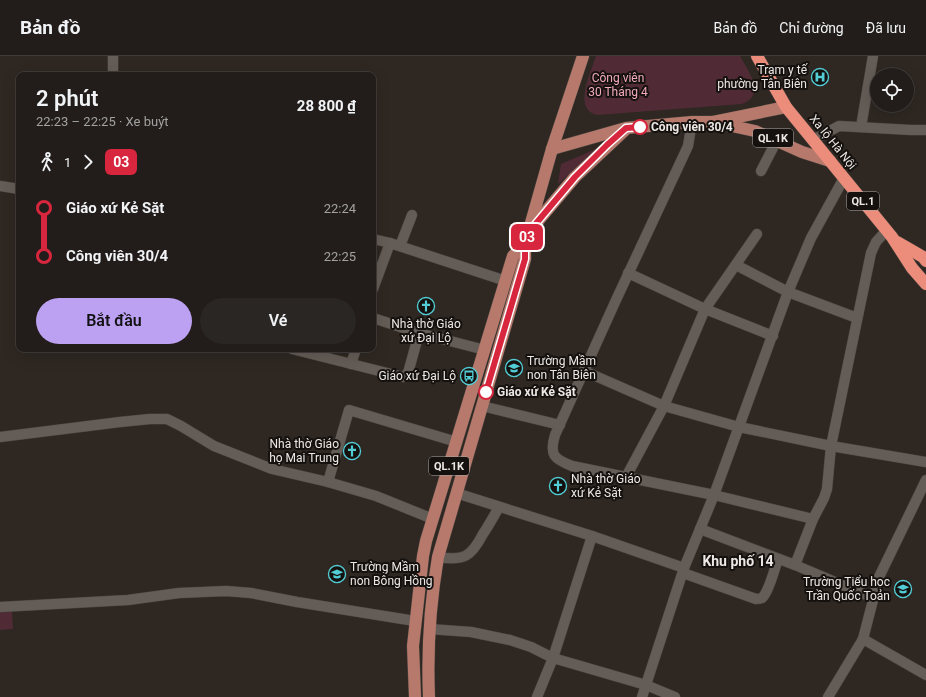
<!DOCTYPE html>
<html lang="vi">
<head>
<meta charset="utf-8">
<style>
  body { margin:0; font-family:Roboto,sans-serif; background:#2a2623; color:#f1f3f6; height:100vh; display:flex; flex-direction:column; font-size:15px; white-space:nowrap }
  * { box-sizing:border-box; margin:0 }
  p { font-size:13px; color:#a2a2a2 }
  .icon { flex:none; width:22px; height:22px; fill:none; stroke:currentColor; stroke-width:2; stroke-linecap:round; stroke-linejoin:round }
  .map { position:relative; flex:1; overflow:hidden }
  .sheet { position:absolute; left:16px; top:16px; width:360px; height:280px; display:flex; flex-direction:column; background:#221d1a; border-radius:8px; box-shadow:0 4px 16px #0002,0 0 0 1px #3f3b39 }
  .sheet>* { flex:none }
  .badge { padding:0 8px; border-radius:6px; font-size:14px; line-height:26px }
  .tools { position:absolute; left:870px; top:12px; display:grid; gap:8px }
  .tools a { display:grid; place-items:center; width:44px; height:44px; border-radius:50%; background:#221d1a; box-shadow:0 4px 16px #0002,0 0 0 1px #3f3b39; font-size:20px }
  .map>.badge { position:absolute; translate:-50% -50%; box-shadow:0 0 0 2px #fff }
  .legs { display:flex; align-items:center; gap:6px; height:44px; padding:0 20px; font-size:13px }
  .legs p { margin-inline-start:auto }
  .headline { display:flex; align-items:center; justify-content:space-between; height:68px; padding:0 20px }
  h1 { font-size:22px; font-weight:600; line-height:30px }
  .button { display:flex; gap:8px; margin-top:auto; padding:8px 20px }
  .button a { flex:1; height:46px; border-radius:24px; background:#bca0f2; color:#111; font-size:16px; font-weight:600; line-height:46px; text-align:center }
  .button a+a { background:#2a2623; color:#f1f3f6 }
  ul { padding:0 20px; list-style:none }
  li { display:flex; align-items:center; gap:14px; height:48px; font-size:15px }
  li i { display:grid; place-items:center; width:6px; height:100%; margin:0 5px; background:currentColor }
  li i::after { content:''; width:10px; height:10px; margin:-5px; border:3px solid; border-radius:50%; background:#221d1a }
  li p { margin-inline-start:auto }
  li:first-child i { background:linear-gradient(#0000 50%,currentColor 0) }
  li:last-child i { background:linear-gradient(currentColor 50%,#0000 0) }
  header { display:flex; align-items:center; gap:24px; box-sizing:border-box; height:56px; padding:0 20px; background:#221d1a; border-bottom:1px solid #3f3b39 }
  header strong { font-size:19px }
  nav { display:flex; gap:22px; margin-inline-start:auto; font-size:14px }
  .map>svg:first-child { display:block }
  .green { fill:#502b35 }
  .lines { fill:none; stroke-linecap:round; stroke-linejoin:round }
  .minor-casing { stroke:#4a443f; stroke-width:11 }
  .major-casing { stroke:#4a443f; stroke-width:13 }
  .highway-casing { stroke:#4a443f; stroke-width:13 }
  .minor { stroke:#645c56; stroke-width:10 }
  .major { stroke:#b6796c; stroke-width:12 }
  .highway { stroke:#ec8c7a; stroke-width:12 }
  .line-1-casing { stroke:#fff; stroke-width:9 }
  .line-1 { stroke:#d7263d; stroke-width:6 }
  .stop-1-dot { fill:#fff; stroke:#d7263d; stroke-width:2 }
  .labels { text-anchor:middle; stroke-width:4; stroke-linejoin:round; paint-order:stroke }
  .shield { fill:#14110e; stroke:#aca8a4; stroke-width:1 }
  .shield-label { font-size:11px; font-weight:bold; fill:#ede8e5 }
  .poi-label { font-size:12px; fill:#ede8e5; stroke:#14110e; text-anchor:end }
  .park-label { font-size:12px; fill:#f2aabb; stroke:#14110e }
  .stop-label { font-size:12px; font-weight:bold; fill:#ede8e5; stroke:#14110e; text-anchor:start }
  .street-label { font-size:12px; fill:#ede8e5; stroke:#14110e }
  .quarter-label { font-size:14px; font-weight:bold; fill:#ede8e5; stroke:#14110e }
</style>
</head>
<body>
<header>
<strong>Bản đồ</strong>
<nav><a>Bản đồ</a><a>Chỉ đường</a><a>Đã lưu</a></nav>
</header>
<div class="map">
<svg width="926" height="641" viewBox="0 0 926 641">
  <rect width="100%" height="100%" fill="#2e2722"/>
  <g class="green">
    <path d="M596 0H740C748 15 767 39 742 48L597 59C572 54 591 16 596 0Z"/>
    <polygon points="598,92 558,128 561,108"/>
    <polygon points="12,553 13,573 0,574 0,554"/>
  </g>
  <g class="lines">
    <g class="minor-casing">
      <g id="minor">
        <polyline points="113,19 113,0"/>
        <path d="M692 66 688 90 616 244 555 379C549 399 554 403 572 410L714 439 813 463"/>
        <polyline points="861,71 873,0"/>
        <polyline points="813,84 839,70 911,74 926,74"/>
        <polyline points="761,115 777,84"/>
        <polyline points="0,130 19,133"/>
        <polyline points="373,183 390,187 506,225"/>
        <polyline points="400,190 412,159"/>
        <polyline points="736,209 788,236 857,262"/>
        <polyline points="628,217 705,253 773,280"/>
        <polyline points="373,233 390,187"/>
        <polyline points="373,262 419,277 485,294"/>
        <polyline points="292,293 403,321 408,317 419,277"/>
        <polyline points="351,308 356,293"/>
        <polyline points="584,315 664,350 739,371 831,390 926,406"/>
        <polyline points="482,350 560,369"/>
        <polyline points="0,381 120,366 150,363 167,363 181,370 214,390 272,413 328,426 376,440 433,463"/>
        <polyline points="626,421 664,350 705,253 757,178"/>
        <polyline points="328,426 349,354 457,386"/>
        <polyline points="456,437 592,480 684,512"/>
        <polyline points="700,473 795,509 873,542"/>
        <path d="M438 501C464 505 471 501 483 478 489 469 494 460 499 451"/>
        <polyline points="795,509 813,463 824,442 827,433 831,390 871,197 876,186 886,175"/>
        <path d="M683 517 756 543C758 543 760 543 762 542 769 536 775 511 778 503"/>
        <polyline points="0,551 128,544 179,537 226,535 251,537 297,546 415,565"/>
        <polyline points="429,573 471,576 510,584 531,591 553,602 646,629 675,641"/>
        <polyline points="863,583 926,619"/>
        <polyline points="537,641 553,602 592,480"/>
        <polyline points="642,641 684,512 714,439 788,236 811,182 844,122"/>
        <polyline points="828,641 863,583 879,521 926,424"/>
      </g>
    </g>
    <g class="major-casing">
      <g id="major">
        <polyline points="718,67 755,75 802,96 830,105"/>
        <polyline points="552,93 626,72 692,66 713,66 786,51"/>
        <polyline points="531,173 575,121 624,75"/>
        <polyline points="415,641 413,590 423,500 426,485 513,200 525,188"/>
        <path d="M429 641C427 594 430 548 438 501L525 203V188L552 93 583 0"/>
      </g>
    </g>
    <g class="highway-casing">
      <g id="highway">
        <polyline points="757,0 786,51 892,181 912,212 926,228"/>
        <polyline points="897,186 923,201 926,205"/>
      </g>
    </g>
    <use href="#minor" class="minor"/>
    <use href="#major" class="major"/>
    <use href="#highway" class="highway"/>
  </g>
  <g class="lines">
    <g class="line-1-casing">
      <polyline id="line-1" points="486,336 525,203 525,188 528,177 575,121 607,89 626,72 640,71"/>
    </g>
    <use href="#line-1" class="line-1"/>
  </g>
  <defs>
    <g id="hospital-ring" transform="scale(0.9)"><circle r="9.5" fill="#14110e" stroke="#52ccd5" stroke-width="1.5"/><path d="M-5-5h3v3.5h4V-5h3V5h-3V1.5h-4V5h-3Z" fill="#52ccd5"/></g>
    <g id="church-ring" transform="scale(0.9)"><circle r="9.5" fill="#14110e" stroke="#52ccd5" stroke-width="1.5"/><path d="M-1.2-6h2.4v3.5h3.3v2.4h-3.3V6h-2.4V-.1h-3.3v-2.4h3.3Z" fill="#52ccd5"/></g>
    <g id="school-ring" transform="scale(0.9)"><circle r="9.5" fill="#14110e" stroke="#52ccd5" stroke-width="1.5"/><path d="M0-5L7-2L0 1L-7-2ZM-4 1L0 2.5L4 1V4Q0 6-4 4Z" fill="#52ccd5"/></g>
    <g id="bus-ring" transform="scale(0.9)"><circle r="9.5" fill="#14110e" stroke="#52ccd5" stroke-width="1.5"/><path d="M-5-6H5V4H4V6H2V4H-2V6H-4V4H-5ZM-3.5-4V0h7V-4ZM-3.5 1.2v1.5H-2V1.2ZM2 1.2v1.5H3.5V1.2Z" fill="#52ccd5"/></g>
  </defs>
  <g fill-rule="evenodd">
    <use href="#hospital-ring" x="820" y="21"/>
    <use href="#church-ring" x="426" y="250"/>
    <use href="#school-ring" x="514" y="312"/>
    <use href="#bus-ring" x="469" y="320"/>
    <use href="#church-ring" x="352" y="395"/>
    <use href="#church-ring" x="558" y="430"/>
    <use href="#school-ring" x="337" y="518"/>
    <use href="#school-ring" x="903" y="533"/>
  </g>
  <g class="stop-1-dot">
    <circle cx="640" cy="71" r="7"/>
    <circle cx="486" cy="336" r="7"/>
  </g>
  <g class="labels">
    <g class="shield">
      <rect x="753" y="73" width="40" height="18" rx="3"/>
      <rect x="847" y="136" width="32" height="18" rx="3"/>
      <rect x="429" y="401" width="40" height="18" rx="3"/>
    </g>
    <g class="shield-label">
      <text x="773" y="86">QL.1K</text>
      <text x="863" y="149">QL.1</text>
      <text x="449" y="414">QL.1K</text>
    </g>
    <g class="poi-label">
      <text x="807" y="18">Trạm y tế<tspan x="807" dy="14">phường Tân Biên</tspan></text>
      <text x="426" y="272" text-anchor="middle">Nhà thờ Giáo<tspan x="426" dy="14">xứ Đại Lộ</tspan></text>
      <text x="527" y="309" text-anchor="start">Trường Mầm<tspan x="527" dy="14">non Tân Biên</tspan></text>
      <text x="456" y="324">Giáo xứ Đại Lộ</text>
      <text x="339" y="392">Nhà thờ Giáo<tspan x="339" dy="14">họ Mai Trung</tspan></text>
      <text x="571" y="427" text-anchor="start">Nhà thờ Giáo<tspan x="571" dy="14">xứ Kẻ Sặt</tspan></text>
      <text x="350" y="515" text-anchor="start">Trường Mầm<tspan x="350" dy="14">non Bông Hồng</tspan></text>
      <text x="890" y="530">Trường Tiểu học<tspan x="890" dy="14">Trần Quốc Toản</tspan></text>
    </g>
    <g class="park-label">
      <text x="618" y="26">Công viên<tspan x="618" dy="14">30 Tháng 4</tspan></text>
    </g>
    <g class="stop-label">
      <text x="651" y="75">Công viên 30/4</text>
      <text x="497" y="340">Giáo xứ Kẻ Sặt</text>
    </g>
    <g class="street-label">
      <text transform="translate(833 86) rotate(51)" y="4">Xa lộ Hà Nội</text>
    </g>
    <g class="quarter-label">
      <text x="738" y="510">Khu phố 14</text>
    </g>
  </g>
</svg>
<div class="tools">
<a><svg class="icon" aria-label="locate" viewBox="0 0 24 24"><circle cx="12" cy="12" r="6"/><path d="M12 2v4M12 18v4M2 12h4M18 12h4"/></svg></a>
</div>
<b class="badge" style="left:527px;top:181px;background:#d7263d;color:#fff">03</b>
<section class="sheet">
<div class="headline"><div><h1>2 phút</h1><p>22:23 – 22:25 · Xe buýt</p></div><b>28 800 ₫</b></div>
<div class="legs"><svg class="icon" aria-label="walk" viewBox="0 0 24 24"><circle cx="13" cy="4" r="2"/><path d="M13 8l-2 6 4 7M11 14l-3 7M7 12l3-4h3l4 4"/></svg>1<svg class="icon" aria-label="forward" viewBox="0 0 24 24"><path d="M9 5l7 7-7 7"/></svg><b class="badge" style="background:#d7263d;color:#fff">03</b></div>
<ul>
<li><i style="color:#d7263d"></i><b>Giáo xứ Kẻ Sặt</b><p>22:24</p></li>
<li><i style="color:#d7263d"></i><b>Công viên 30/4</b><p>22:25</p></li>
</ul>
<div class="button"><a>Bắt đầu</a><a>Vé</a></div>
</section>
</div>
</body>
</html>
